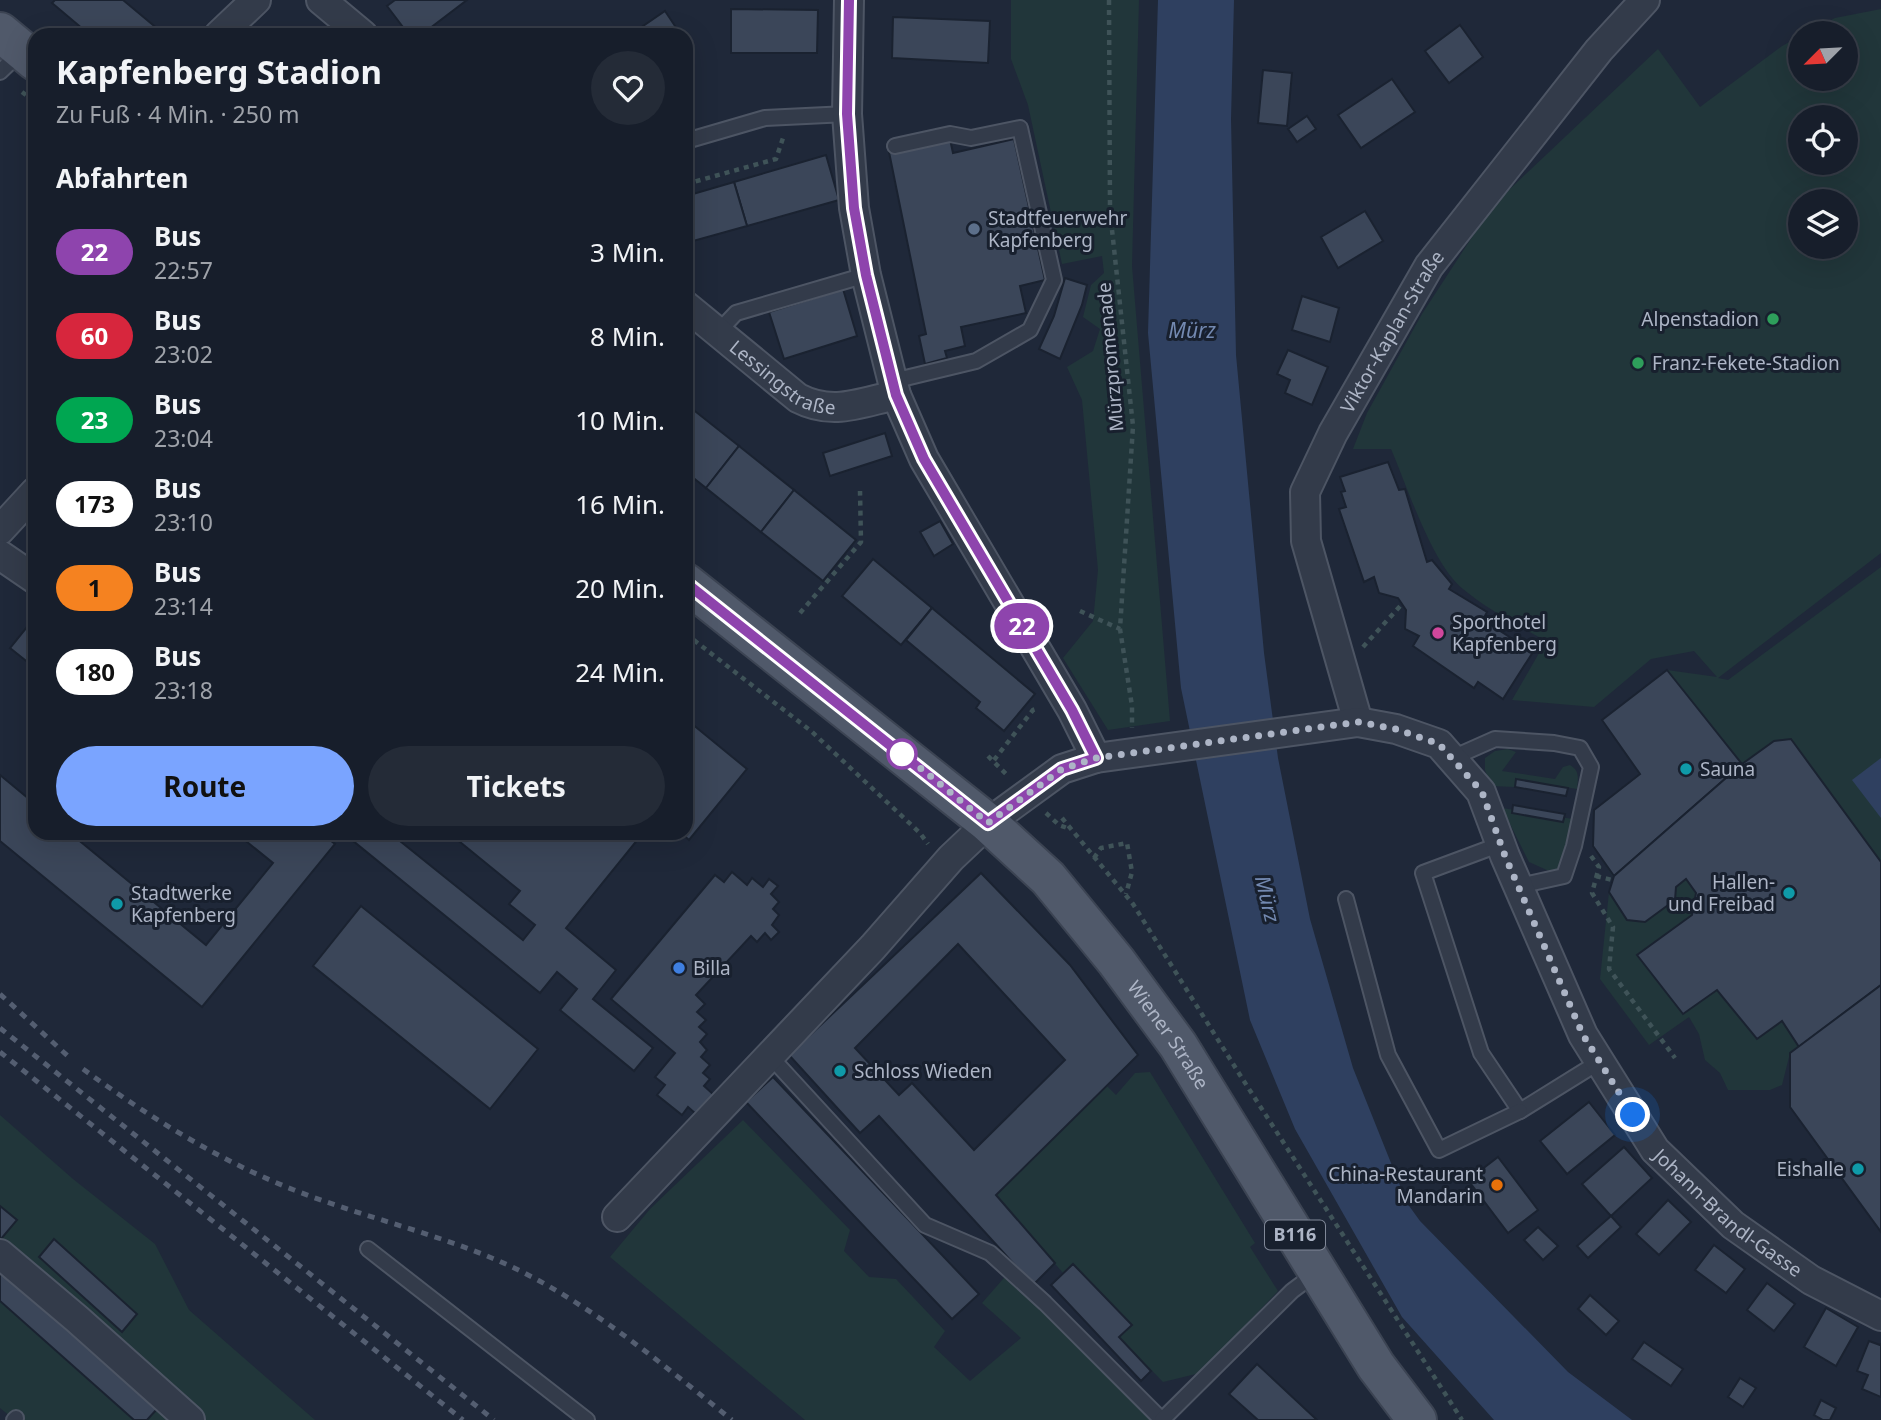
<!DOCTYPE html>
<html lang="de">
<head>
<meta charset="utf-8">
<style>
  body { margin:0; font-family:"Noto Sans",sans-serif; background:#242b37; color:#f1f3f6; height:100vh; display:flex; flex-direction:column; font-size:26px; white-space:nowrap }
  * { box-sizing:border-box; margin:0 }
  p { font-size:23px; color:#9ea2a9 }
  .icon { flex:none; width:38px; height:38px; fill:none; stroke:currentColor; stroke-width:2; stroke-linecap:round; stroke-linejoin:round }
  .map { position:relative; flex:1; overflow:hidden }
  .panel { position:absolute; left:28px; top:28px; width:665px; height:812px; display:flex; flex-direction:column; background:#171e2b; border-radius:21px; box-shadow:0 7px 28px #0002,0 0 0 2px #363c47 }
  .panel>* { flex:none }
  .badge { padding:0 14px; border-radius:23px; font-size:24px; line-height:46px }
  .needle { width:46px; rotate:246deg }
  .fabs { position:absolute; left:1788px; top:21px; display:grid; gap:14px }
  .fabs a { display:grid; place-items:center; width:70px; height:70px; border-radius:50%; background:#171e2b; box-shadow:0 7px 28px #0002,0 0 0 2px #363c47; font-size:35px }
  .you { position:absolute; width:35px; height:35px; margin:-18px; border:5px solid #fff; border-radius:50%; background:#1a73e8; box-shadow:0 0 0 10px #1a73e833 }
  .map>.badge { position:absolute; translate:-50% -50%; box-shadow:0 0 0 4px #fff }
  h2 { padding:0 28px; font-size:26px; line-height:63px }
  .round { display:grid; place-items:center; flex:none; width:74px; height:74px; border-radius:37px; background:#242b37 }
  .head { display:flex; align-items:center; justify-content:space-between; height:119px; padding:0 28px }
  h1 { font-size:33px; font-weight:700; line-height:52px }
  .action { display:flex; gap:14px; margin-top:auto; padding:14px 28px }
  .action a { flex:1; height:80px; border-radius:42px; background:#7aa4ff; color:#111; font-size:28px; font-weight:700; line-height:80px; text-align:center }
  .action a+a { background:#242b37; color:#f1f3f6 }
  ul { padding:0; list-style:none }
  li { display:flex; align-items:center; gap:21px; height:84px; padding:0 28px }
  li div { flex:1 }
  li b { display:block; font-size:26px }
  li em { font-style:normal }
  li .badge { min-width:77px; font-weight:700; text-align:center }
  .map>svg:first-child { display:block }
  .green { fill:#21363a; fill-rule:evenodd }
  .water { fill:#2f4060 }
  .building { fill:#3b4659; stroke:#1a2230; stroke-width:2; fill-rule:evenodd }
  .lines { fill:none; stroke-linecap:round; stroke-linejoin:round }
  .lane-casing { stroke:#4d5564; stroke-width:18 }
  .street-casing { stroke:#4d5564; stroke-width:32 }
  .primary-casing { stroke:#3c4453; stroke-width:42 }
  .path { stroke:#3f5358; stroke-width:4.5; stroke-dasharray:5 5; stroke-linecap:butt }
  .lane { stroke:#333b4a; stroke-width:14 }
  .street { stroke:#333b4a; stroke-width:28 }
  .primary { stroke:#50596a; stroke-width:38 }
  .rail { stroke:#545e71; stroke-width:5; stroke-dasharray:7 7; stroke-linecap:butt }
  .line-casing { stroke:#fff; stroke-width:16 }
  .line { stroke:#8e44ad; stroke-width:10 }
  .walk { stroke:#adb5c6; stroke-width:7; stroke-dasharray:0 12.6 }
  .service-dot { fill:#5c6f8a; stroke:#18202e; stroke-width:2.5 }
  .leisure-dot { fill:#2e9e5b; stroke:#18202e; stroke-width:2.5 }
  .hotel-dot { fill:#d1479c; stroke:#18202e; stroke-width:2.5 }
  .stop-dot { fill:#fff; stroke:#8e44ad; stroke-width:3.5 }
  .culture-dot { fill:#0f9aa8; stroke:#18202e; stroke-width:2.5 }
  .shop-dot { fill:#3f7fe0; stroke:#18202e; stroke-width:2.5 }
  .food-dot { fill:#e8710a; stroke:#18202e; stroke-width:2.5 }
  .labels { text-anchor:middle; stroke-width:6; stroke-linejoin:round; paint-order:stroke }
  .shield { fill:#18202e; stroke:#808898; stroke-width:2 }
  .shield-label { font-size:18px; font-weight:bold; fill:#adb5c6 }
  .poi-label { font-size:19px; fill:#adb5c6; stroke:#18202e; text-anchor:start }
  .street-label { font-size:19px; fill:#adb5c6; stroke:#18202e }
  .water-label { font-size:21px; font-style:italic; fill:#7389b1; stroke:#18202e }
</style>
</head>
<body>
<div class="map">
<svg width="1881" height="1420" viewBox="0 0 1881 1420">
  <rect width="100%" height="100%" fill="#1f2839"/>
  <g class="green">
    <polygon points="1011,0 1139,0 1132,266 1170,721 1108,730 1063,658 1093,621 1098,570 1082,400 1067,367 1093,351 1100,329 1083,317 1091,285 1104,273 1102,256 1062,264 1028,105 1011,59"/>
    <path d="M1881 9V553L1718 678 1728 680 1881 567V985L1790 1053 1782 1085 1770 1090H1728L1720 1073 1705 1060 1699 1034 1689 1017 1649 1045 1600 979 1609 892 1613 877 1593 846 1594 810 1639 774 1602 720 1667 670 1717 677 1694 651 1651 659 1594 707 1512 700 1546 641C1518 625 1488 610 1463 589 1432 564 1407 486 1391 449H1353L1367 413 1422 314 1493 205 1658 49 1700 107 1782 46 1801 36V79H1846V33H1806L1835 18ZM1801 117H1846V163H1801ZM1801 201H1846V247H1801Z"/>
    <path d="M1508 749 1516 752 1502 771 1555 779 1563 767 1570 765C1580 771 1578 778 1577 789L1517 779 1515 787 1491 786 1485 770V758L1495 751Z"/>
    <polygon points="1502,808 1573,819 1563,865 1557,870 1549,871 1529,862"/>
    <polygon points="1150,1072 1255,1243 1250,1247 1278,1291 1200,1373 1163,1382 1119,1337 1131,1324 1073,1264 1063,1273 996,1195 1107,1086 1116,1095 1135,1073"/>
    <polygon points="0,1115 73,1179 155,1244 189,1310 315,1420 15,1420 0,1408"/>
    <polygon points="743,1120 850,1230 844,1251 869,1277 896,1279 945,1331 934,1347 970,1381 1021,1338 982,1303 1010,1271 1162,1420 805,1420 610,1257 650,1209"/>
  </g>
  <g class="water">
    <polygon points="1158,0 1234,0 1231,119 1236,355 1264,653 1278,758 1310,919 1353,1068 1407,1203 1420,1221 1568,1372 1632,1420 1494,1420 1402,1317 1295,1129 1250,1020 1181,688 1148,333"/>
    <polygon points="1881,758 1881,818 1852,780"/>
  </g>
  <g class="building">
    <polygon points="55,0 123,0 165,35 90,35 52,3"/>
    <polygon points="395,0 467,0 421,35 409,35 387,6"/>
    <polygon points="731,9 818,10 817,53 731,53"/>
    <polygon points="665,11 681,35 630,35"/>
    <polygon points="893,17 990,21 988,63 892,58"/>
    <polygon points="1460,25 1483,57 1449,83 1425,51"/>
    <polygon points="1263,70 1292,73 1287,126 1258,123"/>
    <polygon points="1392,79 1415,112 1361,148 1338,115"/>
    <polygon points="1307,116 1316,129 1297,142 1288,129"/>
    <polygon points="950,139 953,153 1014,139 1045,280 1020,286 1026,313 961,327 965,346 945,351 947,358 925,364 919,336 926,334 889,152"/>
    <polygon points="826,155 839,200 747,226 734,182"/>
    <polygon points="734,182 747,226 686,243 686,196"/>
    <polygon points="1365,211 1383,241 1338,268 1321,237"/>
    <polygon points="1065,278 1087,285 1082,305 1060,359 1039,349 1054,316"/>
    <polygon points="843,289 857,336 784,359 769,312"/>
    <polygon points="1302,296 1339,308 1330,342 1292,330"/>
    <polygon points="1288,350 1328,367 1312,405 1285,393 1290,380 1277,374"/>
    <polygon points="686,404 739,446 706,488 686,472"/>
    <polygon points="885,433 892,456 830,476 823,453"/>
    <polygon points="739,446 794,490 761,532 706,488"/>
    <polygon points="1388,462 1399,490 1405,489 1427,562 1432,560 1452,584 1449,589 1487,612 1483,620 1533,652 1503,699 1478,682 1474,688 1413,646 1419,636 1405,629 1406,610 1398,598 1379,593 1374,577 1364,582 1339,509 1346,507 1341,492 1345,491 1340,477"/>
    <polygon points="794,490 856,540 823,581 761,532"/>
    <polygon points="940,521 953,544 934,556 920,532"/>
    <polygon points="873,559 932,608 901,645 842,596"/>
    <polygon points="932,608 1035,694 1004,731 976,708 980,702 906,640"/>
    <polygon points="35,617 35,668 10,648"/>
    <polygon points="1667,670 1742,764 1614,876 1593,846 1594,810 1640,774 1602,720"/>
    <polygon points="686,719 747,769 689,840 681,833 686,833"/>
    <polygon points="1791,739 1881,862 1881,985 1799,1047 1782,1021 1757,1039 1717,990 1683,1014 1637,955 1692,915 1696,893 1686,879 1676,887 1675,900 1645,922 1627,920 1609,892 1614,876 1742,764 1774,741"/>
    <polygon points="0,775 35,804 35,833 70,833 206,945 273,863 236,833 321,833 335,844 202,1007 0,841"/>
    <polygon points="1516,779 1568,788 1566,796 1515,787"/>
    <polygon points="1513,805 1565,814 1563,822 1512,813"/>
    <polygon points="358,833 390,833 523,940 535,925 509,904 520,891 449,833 643,833 566,928 616,970 593,999 653,1048 634,1071 560,1010 577,989 557,972 540,993 352,840"/>
    <polygon points="732,872 747,885 752,878 763,887 769,879 778,886 771,894 779,902 773,909 779,915 772,925 779,932 771,940 765,933 757,942 751,936 696,995 705,1004 697,1012 706,1020 699,1027 707,1034 700,1042 707,1050 701,1057 710,1065 703,1073 710,1079 704,1086 715,1096 696,1114 688,1107 682,1115 657,1095 665,1085 655,1077 675,1053 611,999 715,875 724,882"/>
    <path d="M981 873 1070 965 1138 1055 996 1195 1055 1263 1033 1285 879 1116 860 1133 789 1055ZM958 944 1065 1060 974 1150 912 1083 899 1095 855 1048Z"/>
    <polygon points="361,906 538,1049 490,1109 313,966"/>
    <polygon points="1881,985 1881,1232 1790,1107 1790,1053"/>
    <polygon points="773,1077 979,1294 952,1319 746,1102"/>
    <polygon points="1589,1102 1615,1135 1567,1174 1540,1141"/>
    <polygon points="1624,1147 1652,1178 1611,1216 1582,1184"/>
    <polygon points="1498,1157 1538,1210 1508,1233 1468,1180"/>
    <polygon points="1668,1200 1691,1222 1659,1255 1636,1234"/>
    <polygon points="0,1206 17,1220 1,1239 0,1238"/>
    <polygon points="1611,1216 1621,1227 1588,1258 1577,1246"/>
    <polygon points="1538,1227 1558,1246 1543,1260 1524,1240"/>
    <polygon points="54,1239 137,1314 122,1332 39,1257"/>
    <polygon points="1714,1245 1745,1269 1726,1293 1695,1270"/>
    <polygon points="1073,1264 1132,1325 1119,1337 1151,1371 1141,1381 1051,1285"/>
    <polygon points="0,1270 157,1409 147,1420 134,1420 0,1301"/>
    <polygon points="1767,1283 1795,1304 1774,1331 1747,1310"/>
    <polygon points="1590,1295 1619,1321 1606,1335 1578,1309"/>
    <polygon points="1826,1308 1858,1327 1836,1366 1804,1347"/>
    <polygon points="1869,1341 1880,1345 1881,1344 1881,1397 1862,1389 1868,1375 1857,1371"/>
    <polygon points="1644,1342 1683,1369 1671,1386 1632,1359"/>
    <polygon points="1257,1364 1317,1420 1258,1420 1229,1394"/>
    <polygon points="1740,1378 1756,1388 1743,1407 1728,1397"/>
    <polygon points="1821,1400 1836,1408 1830,1420 1823,1420 1814,1415"/>
  </g>
  <g class="lines">
    <g class="lane-casing">
      <g id="lane">
        <polyline points="0,72 22,51"/>
        <polyline points="686,141 765,118 847,114"/>
        <polyline points="718,332 736,313 866,275"/>
        <polyline points="893,381 976,361 1030,330 1054,280 1020,128 971,138 950,134 895,146"/>
        <polyline points="1450,759 1495,739 1554,743 1580,748 1591,767 1574,846 1564,876 1519,886"/>
        <polyline points="1501,844 1423,873 1481,1053 1520,1111 1599,1062"/>
        <polyline points="1346,899 1388,1055 1439,1150 1520,1111"/>
        <polyline points="769,1055 925,1225 990,1253 1045,1303 1162,1420"/>
        <polyline points="368,1249 587,1420"/>
        <polyline points="14,1420 16,1418"/>
        <polyline points="1162,1420 1292,1291 1316,1273"/>
      </g>
    </g>
    <g class="street-casing">
      <g id="street">
        <polyline points="321,0 363,35"/>
        <polyline points="849,0 847,114 854,208 866,275 896,395 924,459 1072,710 1096,758"/>
        <polyline points="219,35 256,0"/>
        <path id="s1" d="M686 306 798 398C833 416 859 403 896 395"/>
        <polyline points="0,530 35,492"/>
        <polyline points="0,555 35,579"/>
        <path id="s2" d="M1358 722 1306 541 1305 492 1333 433 1429 266 1599 50 1645 0"/>
        <path id="s3" d="M617 1217 873 947 951 858 988 823 1062 769 1096 758 1358 722 1396 729 1439 744 1481 792 1505 856 1583 1035 1655 1150 1733 1225 1811 1280 1881 1316"/>
        <polyline points="0,1254 77,1319 190,1420"/>
      </g>
    </g>
    <g class="primary-casing">
      <g id="primary">
        <polyline points="0,32 35,61"/>
        <path id="s4" d="M686 583 988 823 1048 878 1116 961 1178 1045 1376 1366 1417 1420"/>
      </g>
    </g>
    <g class="path">
      <polyline points="1109,0 1110,211 1133,426 1120,629 1132,706 1132,728"/>
      <polyline points="22,92 35,102"/>
      <polyline points="686,184 776,159 783,138"/>
      <polyline points="1080,611 1120,629"/>
      <polyline points="800,613 861,542 860,491"/>
      <polyline points="686,634 811,731 920,833 928,844"/>
      <polyline points="1363,647 1402,604"/>
      <polyline points="988,756 1009,777"/>
      <polyline points="994,760 1033,710 1039,708"/>
      <polyline points="1046,813 1059,825 1070,829"/>
      <polyline points="1062,818 1133,904 1240,1075 1462,1420"/>
      <polyline points="1591,856 1599,867 1592,893 1613,927 1609,969 1675,1058"/>
      <polyline points="1094,858 1101,848 1127,843 1132,872 1126,894"/>
      <polyline points="1596,876 1612,880"/>
    </g>
    <use href="#lane" class="lane"/>
    <use href="#street" class="street"/>
    <use href="#primary" class="primary"/>
    <g class="rail">
      <polyline points="0,994 71,1059"/>
      <polyline points="0,1028 494,1420"/>
      <polyline points="0,1052 463,1420"/>
      <path d="M83 1069C149 1117 218 1160 294 1190 365 1218 441 1234 510 1266 591 1304 662 1364 732 1420"/>
    </g>
  </g>
  <g class="lines">
    <g class="line-casing">
      <polyline id="line" points="686,583 988,823 1062,769 1096,758 1072,710 924,459 896,395 866,275 854,208 847,114 849,0"/>
    </g>
    <use href="#line" class="line"/>
    <polyline class="walk" points="902,754 897,749 988,823 1062,769 1096,758 1358,722 1396,729 1439,744 1482,792 1505,856 1583,1035 1633,1115"/>
  </g>
  <circle class="service-dot" cx="974" cy="229" r="7"/>
  <g class="leisure-dot">
    <circle cx="1773" cy="319" r="7"/>
    <circle cx="1638" cy="363" r="7"/>
  </g>
  <circle class="hotel-dot" cx="1438" cy="633" r="7"/>
  <circle class="stop-dot" cx="902" cy="754" r="14"/>
  <g class="culture-dot">
    <circle cx="1686" cy="769" r="7"/>
    <circle cx="1789" cy="893" r="7"/>
    <circle cx="117" cy="904" r="7"/>
    <circle cx="840" cy="1071" r="7"/>
    <circle cx="1858" cy="1169" r="7"/>
  </g>
  <circle class="shop-dot" cx="679" cy="968" r="7"/>
  <circle class="food-dot" cx="1497" cy="1185" r="7"/>
  <g class="labels">
    <rect class="shield" x="1265" y="1220.5" width="60" height="29" rx="5"/>
    <g class="shield-label">
      <text x="1295" y="1241">B116</text>
    </g>
    <g class="poi-label">
      <text x="988" y="225">Stadtfeuerwehr<tspan x="988" dy="22">Kapfenberg</tspan></text>
      <text x="1759" y="326" text-anchor="end">Alpenstadion</text>
      <text x="1652" y="370">Franz-Fekete-Stadion</text>
      <text x="1452" y="629">Sporthotel<tspan x="1452" dy="22">Kapfenberg</tspan></text>
      <text x="1700" y="776">Sauna</text>
      <text x="1775" y="889" text-anchor="end">Hallen-<tspan x="1775" dy="22">und Freibad</tspan></text>
      <text x="131" y="900">Stadtwerke<tspan x="131" dy="22">Kapfenberg</tspan></text>
      <text x="693" y="975">Billa</text>
      <text x="854" y="1078">Schloss Wieden</text>
      <text x="1844" y="1176" text-anchor="end">Eishalle</text>
      <text x="1483" y="1181" text-anchor="end">China-Restaurant<tspan x="1483" dy="22">Mandarin</tspan></text>
    </g>
    <g class="street-label">
      <text dy="7" stroke="none"><textPath href="#s2" startOffset="420">Viktor-Kaplan-Straße</textPath></text>
      <text transform="translate(1110 357) rotate(-95)" y="7">Mürzpromenade</text>
      <text dy="7" stroke="none"><textPath href="#s1" startOffset="122">Lessingstraße</textPath></text>
      <text dy="7" stroke="none"><textPath href="#s4" startOffset="665">Wiener Straße</textPath></text>
      <text dy="7" stroke="none"><textPath href="#s3" startOffset="1577">Johann-Brandl-Gasse</textPath></text>
    </g>
    <g class="water-label">
      <text x="1192" y="338">Mürz</text>
      <text transform="translate(1267 899) rotate(77)" y="7">Mürz</text>
    </g>
  </g>
</svg>
<div class="fabs">
<a><svg class="needle" viewBox="-14 -14 28 28"><path d="M0-13l5 13h-10z" fill="#e53935"/><path d="M0 13l5-13h-10z" fill="#9ea2a9"/></svg></a>
<a><svg class="icon" aria-label="locate" viewBox="0 0 24 24"><circle cx="12" cy="12" r="6"/><path d="M12 2v4M12 18v4M2 12h4M18 12h4"/></svg></a>
<a><svg class="icon" aria-label="layers" viewBox="0 0 24 24"><path d="M12 4l9 5-9 5-9-5zM3 14l9 5 9-5"/></svg></a>
</div>
<div class="you" style="left:1633px;top:1115px"></div>
<b class="badge" style="left:1022px;top:626px;background:#8e44ad;color:#fff">22</b>
<section class="panel">
<div class="head"><div><h1>Kapfenberg Stadion</h1><p>Zu Fuß · 4 Min. · 250 m</p></div><a class="round"><svg class="icon" aria-label="heart" viewBox="0 0 24 24"><path d="M12 20l-8-8c-3-5 5-10 8-4 3-6 11-1 8 4z"/></svg></a></div>
<h2>Abfahrten</h2>
<ul>
<li><span class="badge" style="background:#8e44ad;color:#fff">22</span><div><b>Bus</b><p>22:57</p></div><em>3 Min.</em></li>
<li><span class="badge" style="background:#d7263d;color:#fff">60</span><div><b>Bus</b><p>23:02</p></div><em>8 Min.</em></li>
<li><span class="badge" style="background:#00a651;color:#fff">23</span><div><b>Bus</b><p>23:04</p></div><em>10 Min.</em></li>
<li><span class="badge" style="background:#fff;color:#111">173</span><div><b>Bus</b><p>23:10</p></div><em>16 Min.</em></li>
<li><span class="badge" style="background:#f58220;color:#111">1</span><div><b>Bus</b><p>23:14</p></div><em>20 Min.</em></li>
<li><span class="badge" style="background:#fff;color:#111">180</span><div><b>Bus</b><p>23:18</p></div><em>24 Min.</em></li>
</ul>
<div class="action"><a>Route</a><a>Tickets</a></div>
</section>
</div>
</body>
</html>
